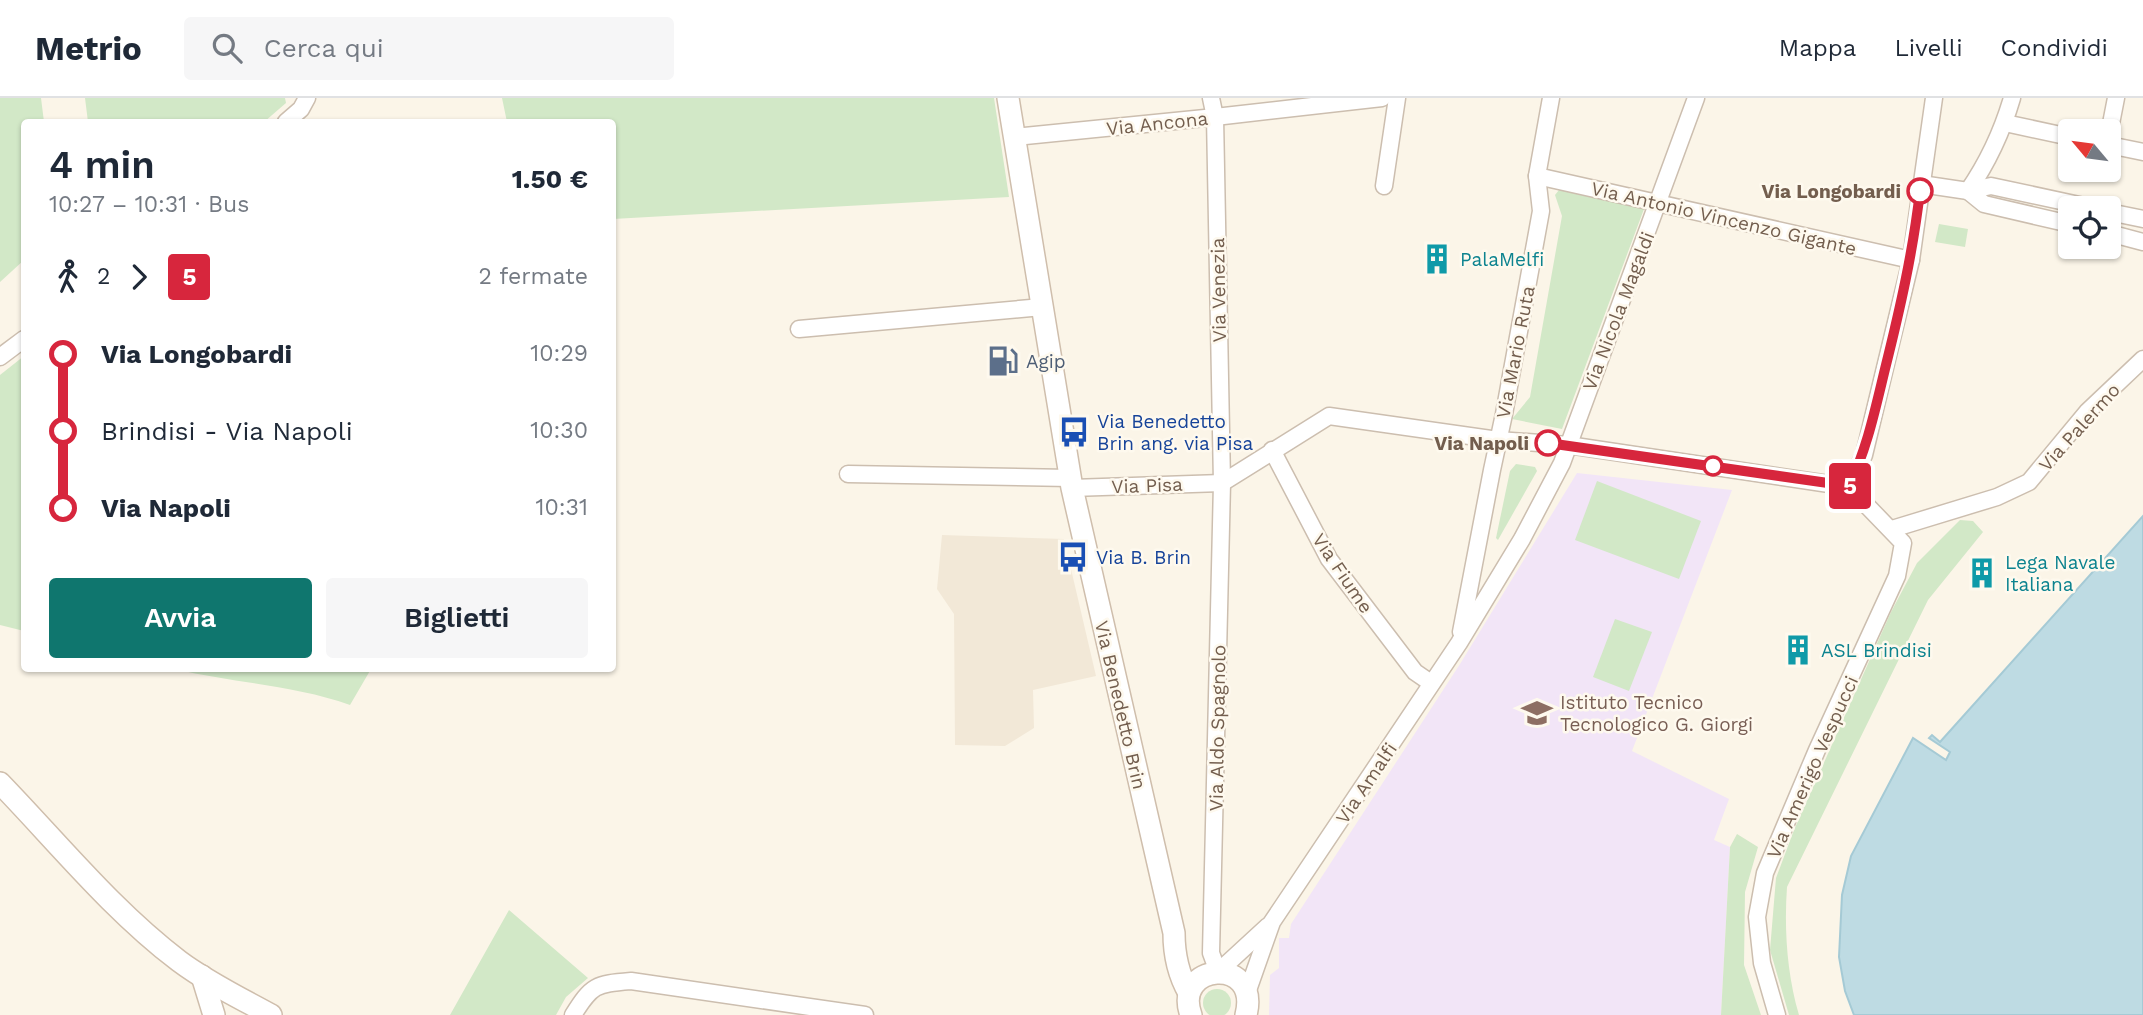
<!DOCTYPE html>
<html lang="it">
<head>
<meta charset="utf-8">
<style>
  body { margin:0; font-family:"Work Sans",sans-serif; background:#f6f6f7; color:#1f2937; height:100vh; display:flex; flex-direction:column; font-size:26px; white-space:nowrap }
  * { box-sizing:border-box; margin:0 }
  p { font-size:23px; color:#747a83 }
  .icon { flex:none; width:38px; height:38px; fill:none; stroke:currentColor; stroke-width:2; stroke-linecap:round; stroke-linejoin:round }
  .map { position:relative; flex:1; overflow:hidden }
  .details { position:absolute; left:21px; top:21px; width:595px; height:553px; display:flex; flex-direction:column; background:#fff; border-radius:7px; box-shadow:0 2px 5px #0004 }
  .details>* { flex:none }
  .badge { padding:0 14px; border-radius:5px; font-size:24px; line-height:46px }
  .needle { width:46px; rotate:299deg }
  .fabs { position:absolute; left:2058px; top:21px; display:grid; gap:14px }
  .fabs a { display:grid; place-items:center; width:63px; height:63px; border-radius:7px; background:#fff; box-shadow:0 2px 5px #0004; font-size:35px }
  .map>.badge { position:absolute; translate:-50% -50%; box-shadow:0 0 0 4px #fff }
  .legs { display:flex; align-items:center; gap:10px; height:77px; padding:0 28px; font-size:23px }
  .legs p { margin-inline-start:auto }
  .summary { display:flex; align-items:center; justify-content:space-between; height:119px; padding:0 28px }
  h1 { font-size:38px; font-weight:600; line-height:52px }
  .primary-button { display:flex; gap:14px; margin-top:auto; padding:14px 28px }
  .primary-button a { flex:1; height:80px; border-radius:7px; background:#0f766e; color:#fff; font-size:28px; font-weight:600; line-height:80px; text-align:center }
  .primary-button a+a { background:#f6f6f7; color:#1f2937 }
  ul { padding:0 28px; list-style:none }
  li { display:flex; align-items:center; gap:24px; height:77px; font-size:26px }
  li i { display:grid; place-items:center; width:10px; height:100%; margin:0 9px; background:currentColor }
  li i::after { content:''; width:18px; height:18px; margin:-9px; border:5px solid; border-radius:50%; background:#fff }
  li p { margin-inline-start:auto }
  li:first-child i { background:linear-gradient(#0000 50%,currentColor 0) }
  li:last-child i { background:linear-gradient(currentColor 50%,#0000 0) }
  header { display:flex; align-items:center; gap:42px; box-sizing:border-box; height:98px; padding:0 35px; background:#fff; border-bottom:2px solid #e0e1e3 }
  header strong { font-size:33px }
  nav { display:flex; gap:38px; margin-inline-start:auto; font-size:24px }
  .search { width:490px; height:63px; background:#f6f6f7; display:flex; align-items:center; gap:18px; box-sizing:border-box; padding:0 24px; border-radius:7px; color:#747a83; font-size:26px }
  .map>svg:first-child { display:block }
  .residential { fill:#f2e8d7 }
  .education { fill:#f2e5f7 }
  .green { fill:#d2e8c7 }
  .water { fill:#bedbe3; stroke:#a5cad5; stroke-width:2 }
  .lines { fill:none; stroke-linecap:round; stroke-linejoin:round }
  .street-casing { stroke:#ccbeaf; stroke-width:19 }
  .secondary-casing { stroke:#cfbeac; stroke-width:24 }
  .street { stroke:#fff; stroke-width:16 }
  .secondary { stroke:#fff; stroke-width:21 }
  .line-1-casing { stroke:#fff; stroke-width:16 }
  .line-1 { stroke:#d7263d; stroke-width:10 }
  .stop-1-dot { fill:#fff; stroke:#d7263d; stroke-width:3.5 }
  .labels { text-anchor:middle; stroke-width:5; stroke-linejoin:round; paint-order:stroke }
  .street-label { font-size:19px; fill:#735e4e; stroke:#fef9ee }
  .stop-label { font-size:19px; font-weight:bold; fill:#735e4e; stroke:#fef9ee; text-anchor:end }
  .culture-label { font-size:19px; fill:#0d838f; stroke:#fef9ee; text-anchor:start }
  .service-label { font-size:19px; fill:#4e5e75; stroke:#fef9ee; text-anchor:start }
  .transit-label { font-size:19px; fill:#164399; stroke:#fef9ee; text-anchor:start }
  .education-label { font-size:19px; fill:#785e54; stroke:#fef9ee; text-anchor:start }
</style>
</head>
<body>
<header>
<strong>Metrio</strong>
<div class="search"><svg class="icon" aria-label="search" viewBox="0 0 24 24"><circle cx="10" cy="10" r="6"/><path d="M15 15l6 6"/></svg>Cerca qui</div>
<nav><a>Mappa</a><a>Livelli</a><a>Condividi</a></nav>
</header>
<div class="map">
<svg width="2143" height="917" viewBox="0 0 2143 917">
  <rect width="100%" height="100%" fill="#fbf5e8"/>
  <polygon class="residential" points="942,437 1064,441 1096,578 1033,592 1034,630 1005,648 955,647 954,516 937,491"/>
  <polygon class="education" points="1577,375 1732,392 1632,653 1729,701 1714,742 1730,749 1721,917 1269,917 1270,877 1279,870 1279,840 1289,840 1291,826 1460,566"/>
  <g class="green">
    <polygon points="0,0 41,0 44,24 24,24 24,162 0,184"/>
    <polygon points="85,0 285,0 286,5 264,24 88,24"/>
    <polygon points="502,0 994,0 1009,99 613,121 612,24 507,24"/>
    <polygon points="1559,92 1644,111 1562,331 1512,321 1530,299 1562,118 1555,97"/>
    <polygon points="1939,126 1968,131 1965,149 1935,144"/>
    <polygon points="24,258 24,533 0,527 0,277"/>
    <polygon points="1516,366 1535,369 1537,373 1498,442 1496,440 1510,373"/>
    <polygon points="1597,383 1701,423 1679,481 1575,442"/>
    <path d="M1960 422 1973 423 1983 434 1928 502 1787 789C1784 831 1787 876 1799 917H1789L1770 852 1776 780 1794 732 1891 514 1917 465Z"/>
    <polygon points="1615,521 1652,534 1629,593 1593,579"/>
    <path d="M175 571H371L350 607C294 587 233 585 175 571Z"/>
    <polygon points="1737,736 1758,749 1745,794 1744,867 1761,917 1721,917 1730,749"/>
    <polygon points="509,812 588,880 566,899 556,917 450,917"/>
    <circle cx="1217" cy="905" r="14"/>
  </g>
  <polygon class="water" points="2143,418 2143,917 1854,917 1845,893 1839,859 1842,797 1851,758 1913,640 1946,662 1950,654 1929,640 1932,637 1940,644"/>
  <g class="lines">
    <g class="street-casing">
      <g id="street">
        <polyline points="1211,0 1215,19 1222,385 1211,855 1218,874 1268,828"/>
        <polyline points="286,24 301,11 307,0"/>
        <polyline points="2005,25 2070,39"/>
        <polyline points="2109,36 2116,0"/>
        <polyline points="1015,39 1215,19 1382,0"/>
        <polyline points="2109,47 2143,54"/>
        <polyline points="1537,78 1911,162"/>
        <polyline points="1921,86 1968,93 1991,88 2093,110"/>
        <polyline points="1384,88 1397,0"/>
        <polyline points="1968,93 1984,106 2070,126"/>
        <path d="M1968 93C1988 64 2002 34 2012 0"/>
        <polyline points="2109,114 2143,121"/>
        <polyline points="2109,135 2143,144"/>
        <polyline points="799,231 1042,209"/>
        <polyline points="0,259 24,241"/>
        <polyline points="1272,352 1329,461 1415,574 1431,585"/>
        <polyline points="848,376 1070,380"/>
        <polyline points="1222,385 1329,318 1498,342 1568,347 1849,389 1903,445 1897,478 1817,652 1765,775 1757,819 1762,865 1777,917"/>
        <polyline points="1849,389 1864,357 1911,162 1934,0"/>
        <polyline points="1072,390 1222,385"/>
        <polyline points="1892,431 1997,399 2029,384 2087,314 2143,261"/>
        <polyline points="1461,534 1492,372 1504,316 1541,113 1537,78 1551,0"/>
        <polyline points="1247,895 1272,824 1459,545 1522,441 1562,365 1696,0"/>
        <path d="M573 917C592 887 595 886 631 883L865 917"/>
      </g>
    </g>
    <g class="secondary-casing">
      <g id="secondary">
        <path d="M1008 0 1072 390 1174 835C1174 857 1178 876 1189 895"/>
        <path d="M0 685C58 745 112 812 179 863 207 884 240 900 271 917"/>
        <polyline points="202,878 214,917"/>
        <path d="M1191 917C1172 865 1261 857 1246 917"/>
      </g>
    </g>
    <use href="#street" class="street"/>
    <use href="#secondary" class="secondary"/>
  </g>
  <g class="lines">
    <g class="line-1-casing">
      <path id="line-1" d="M1548 345 1849 388C1867 351 1875 312 1885 271 1900 211 1913 154 1920 93"/>
    </g>
    <use href="#line-1" class="line-1"/>
  </g>
  <defs>
    <g id="building-bare" transform="scale(2.415)"><path d="M-4-6H4V6H1V3H-1V6H-4ZM-2.5-4.3h1.7v1.8h-1.7ZM.8-4.3h1.7v1.8H.8ZM-2.5-1h1.7V.8h-1.7ZM.8-1h1.7V.8H.8Z" fill="#0f9aa8" stroke="#fef9ee" stroke-width="2.5" paint-order="stroke"/></g>
    <g id="fuel-bare" transform="scale(2.415)"><path d="M-5.5-6h7V0h2V4h1.3V-2.5L3-4.5l.8-.8L6-3V5H2.5V1h-1V6h-7ZM-4.2-4.7v3.2H.2V-4.7Z" fill="#5c6f8a" stroke="#fef9ee" stroke-width="2.5" paint-order="stroke"/></g>
    <g id="bus-bare" transform="scale(2.415)"><path d="M-5-6H5V4H4V6H2V4H-2V6H-4V4H-5ZM-3.5-4V0h7V-4ZM-3.5 1.2v1.5H-2V1.2ZM2 1.2v1.5H3.5V1.2Z" fill="#1a4fb4" stroke="#fef9ee" stroke-width="2.5" paint-order="stroke"/></g>
    <g id="school-bare" transform="scale(2.415)"><path d="M0-5L7-2L0 1L-7-2ZM-4 1L0 2.5L4 1V4Q0 6-4 4Z" fill="#8d6e63" stroke="#fef9ee" stroke-width="2.5" paint-order="stroke"/></g>
  </defs>
  <g fill-rule="evenodd">
    <use href="#building-bare" x="1437" y="161"/>
    <use href="#fuel-bare" x="1003" y="263"/>
    <use href="#bus-bare" x="1074" y="334"/>
    <use href="#bus-bare" x="1073" y="459"/>
    <use href="#building-bare" x="1982" y="475"/>
    <use href="#building-bare" x="1798" y="552"/>
    <use href="#school-bare" x="1537" y="615"/>
  </g>
  <g class="stop-1-dot">
    <circle cx="1920" cy="93" r="12"/>
    <circle cx="1548" cy="345" r="12"/>
    <circle cx="1713" cy="368" r="9"/>
  </g>
  <g class="labels">
    <g class="street-label">
      <text transform="translate(1157 25) rotate(-6)" y="7">Via Ancona</text>
      <text transform="translate(1724 120) rotate(13)" y="7">Via Antonio Vincenzo Gigante</text>
      <text transform="translate(1218 192) rotate(-91)" y="7">Via Venezia</text>
      <text transform="translate(1618 213) rotate(-69)" y="7">Via Nicola Magaldi</text>
      <text transform="translate(1515 254) rotate(-79)" y="7">Via Mario Ruta</text>
      <text transform="translate(2079 329) rotate(-48)" y="7">Via Palermo</text>
      <text transform="translate(1147 387) rotate(-2)" y="7">Via Pisa</text>
      <text transform="translate(1343 475) rotate(56)" y="7">Via Fiume</text>
      <text transform="translate(1121 607) rotate(77)" y="7">Via Benedetto Brin</text>
      <text transform="translate(1217 630) rotate(-89)" y="7">Via Aldo Spagnolo</text>
      <text transform="translate(1812 669) rotate(-66)" y="7">Via Amerigo Vespucci</text>
      <text transform="translate(1366 685) rotate(-56)" y="7">Via Amalfi</text>
    </g>
    <g class="stop-label">
      <text x="1901" y="100">Via Longobardi</text>
      <text x="1529" y="352">Via Napoli</text>
    </g>
    <g class="culture-label">
      <text x="1460" y="168">PalaMelfi</text>
      <text x="2005" y="471">Lega Navale<tspan x="2005" dy="22">Italiana</tspan></text>
      <text x="1821" y="559">ASL Brindisi</text>
    </g>
    <g class="service-label">
      <text x="1026" y="270">Agip</text>
    </g>
    <g class="transit-label">
      <text x="1097" y="330">Via Benedetto<tspan x="1097" dy="22">Brin ang. via Pisa</tspan></text>
      <text x="1096" y="466">Via B. Brin</text>
    </g>
    <g class="education-label">
      <text x="1560" y="611">Istituto Tecnico<tspan x="1560" dy="22">Tecnologico G. Giorgi</tspan></text>
    </g>
  </g>
</svg>
<div class="fabs">
<a><svg class="needle" viewBox="-14 -14 28 28"><path d="M0-13l5 13h-10z" fill="#e53935"/><path d="M0 13l5-13h-10z" fill="#747a83"/></svg></a>
<a><svg class="icon" aria-label="locate" viewBox="0 0 24 24"><circle cx="12" cy="12" r="6"/><path d="M12 2v4M12 18v4M2 12h4M18 12h4"/></svg></a>
</div>
<b class="badge" style="left:1850px;top:388px;background:#d7263d;color:#fff">5</b>
<section class="details">
<div class="summary"><div><h1>4 min</h1><p>10:27 – 10:31 · Bus</p></div><b>1.50 €</b></div>
<div class="legs"><svg class="icon" aria-label="walk" viewBox="0 0 24 24"><circle cx="13" cy="4" r="2"/><path d="M13 8l-2 6 4 7M11 14l-3 7M7 12l3-4h3l4 4"/></svg>2<svg class="icon" aria-label="forward" viewBox="0 0 24 24"><path d="M9 5l7 7-7 7"/></svg><b class="badge" style="background:#d7263d;color:#fff">5</b><p>2 fermate</p></div>
<ul>
<li><i style="color:#d7263d"></i><b>Via Longobardi</b><p>10:29</p></li>
<li><i style="color:#d7263d"></i><span>Brindisi - Via Napoli</span><p>10:30</p></li>
<li><i style="color:#d7263d"></i><b>Via Napoli</b><p>10:31</p></li>
</ul>
<div class="primary-button"><a>Avvia</a><a>Biglietti</a></div>
</section>
</div>
</body>
</html>
